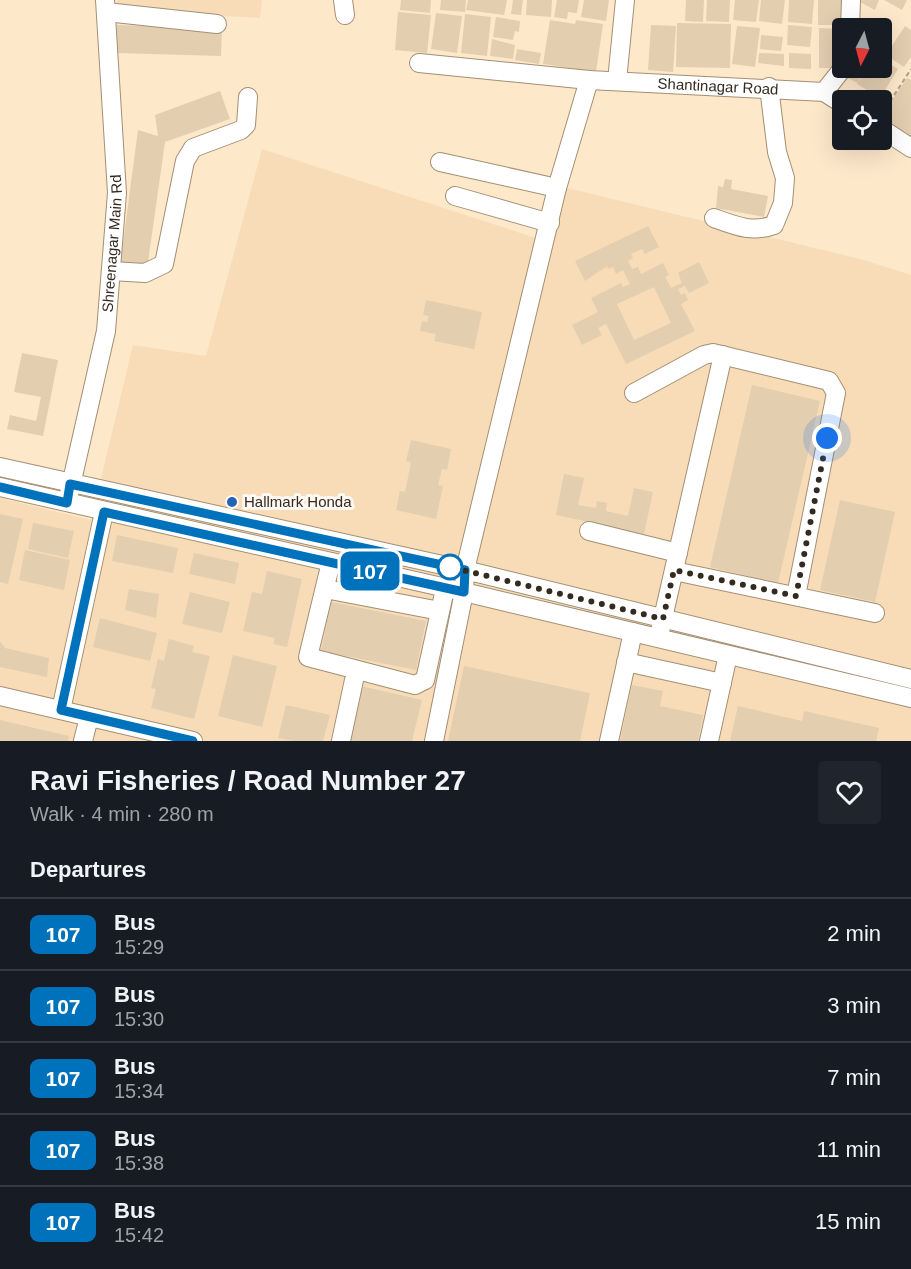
<!DOCTYPE html>
<html lang="en">
<head>
<meta charset="utf-8">
<style>
  body { margin:0; font-family:Helvetica,sans-serif; background:#20242c; color:#f1f3f6; height:100vh; display:flex; flex-direction:column; font-size:22px; white-space:nowrap }
  * { box-sizing:border-box; margin:0 }
  p { font-size:20px; color:#9ea1a6 }
  .icon { flex:none; width:33px; height:33px; fill:none; stroke:currentColor; stroke-width:2; stroke-linecap:round; stroke-linejoin:round }
  .map { position:relative; height:741px; overflow:hidden }
  .side { display:flex; flex-direction:column; background:#171b24; flex:1 }
  .side>* { flex:none }
  .badge { padding:0 12px; border-radius:9px; font-size:21px; line-height:39px }
  .needle { width:39px; rotate:186deg }
  .tools { position:absolute; left:832px; top:18px; display:grid; gap:12px }
  .tools a { display:grid; place-items:center; width:60px; height:60px; border-radius:6px; background:#171b24; box-shadow:0 6px 24px #0002; font-size:30px }
  .you { position:absolute; width:30px; height:30px; margin:-15px; border:4px solid #fff; border-radius:50%; background:#1a73e8; box-shadow:0 0 0 9px #1a73e833 }
  .map>.badge { position:absolute; translate:-50% -50%; box-shadow:0 0 0 3px #fff }
  h2 { padding:0 30px; font-size:22px; line-height:54px }
  .round { display:grid; place-items:center; flex:none; width:63px; height:63px; border-radius:6px; background:#20242c }
  .head { display:flex; align-items:center; justify-content:space-between; height:102px; padding:0 30px }
  h1 { font-size:28px; font-weight:800; line-height:45px }
  ul { padding:0; list-style:none }
  li { display:flex; align-items:center; gap:18px; height:72px; padding:0 30px; border-top:2px solid #363941 }
  li div { flex:1 }
  li b { display:block; font-size:22px }
  li em { font-style:normal }
  li .badge { min-width:66px; font-weight:700; text-align:center }
  .map>svg:first-child { display:block }
  .built { fill:#f7dcb7 }
  .building { fill:#e4ceb0; fill-rule:evenodd }
  .lines { fill:none; stroke-linecap:round; stroke-linejoin:round }
  .minor-casing { stroke:#a38f73; stroke-width:20 }
  .path { stroke:#b09f88; stroke-width:2; stroke-dasharray:4.5 3; stroke-linecap:butt }
  .minor { stroke:#fff; stroke-width:18 }
  .line-casing { stroke:#fff; stroke-width:14 }
  .line { stroke:#0072bc; stroke-width:9 }
  .walk { stroke:#342b20; stroke-width:6; stroke-dasharray:0 10.8 }
  .poi-dot { fill:#2163b4; stroke:#fdf8f2; stroke-width:2 }
  .stop-dot { fill:#fff; stroke:#0072bc; stroke-width:3 }
  .labels { text-anchor:middle; stroke-width:6; stroke-linejoin:round; paint-order:stroke }
  .street-label { font-size:15px; fill:#342b20; stroke:#fdf8f2 }
  .poi-label { font-size:15px; fill:#342b20; stroke:#fdf8f2; text-anchor:start }
</style>
</head>
<body>
<div class="map">
<svg width="911" height="741" viewBox="0 0 911 741">
  <rect width="100%" height="100%" fill="#fee8ca"/>
  <g class="built">
    <polygon points="117,0 262,0 260,18 117,10"/>
    <polygon points="262,149 536,238 551,184 864,260 911,275 911,741 0,741 0,498 91,520 133,345 206,356"/>
  </g>
  <g class="building">
    <polygon points="401,0 431,0 430,13 400,10"/>
    <polygon points="441,0 466,0 465,12 440,10"/>
    <polygon points="468,0 507,0 504,15 466,10"/>
    <polygon points="513,0 523,0 521,15 511,14"/>
    <polygon points="527,0 552,0 551,17 526,15"/>
    <polygon points="557,0 579,0 577,13 568,12 567,19 554,17"/>
    <polygon points="584,0 609,0 606,21 581,17"/>
    <polygon points="686,0 704,0 703,22 685,21"/>
    <polygon points="707,0 730,0 729,22 706,21"/>
    <polygon points="735,0 759,0 756,22 733,20"/>
    <polygon points="761,0 785,0 782,24 759,21"/>
    <polygon points="789,0 814,0 812,24 788,22"/>
    <rect x="818" y="0" width="24" height="25"/>
    <polygon points="856,0 879,0 875,10"/>
    <polygon points="884,0 907,0 902,10"/>
    <polygon points="398,12 431,15 427,53 395,50"/>
    <polygon points="436,13 462,16 457,53 431,49"/>
    <polygon points="465,14 491,17 487,56 461,53"/>
    <polygon points="496,17 520,21 519,32 515,31 513,40 493,37"/>
    <polygon points="550,20 575,24 576,20 603,24 596,72 543,64"/>
    <polygon points="677,23 731,24 730,68 676,67"/>
    <polygon points="117,25 222,28 221,56 116,53"/>
    <polygon points="651,25 676,26 673,72 648,70"/>
    <polygon points="788,25 812,27 810,47 787,45"/>
    <polygon points="737,26 760,28 755,67 732,64"/>
    <polygon points="905,26 911,30 911,57 904,67 886,55"/>
    <polygon points="819,28 843,29 842,68 819,68"/>
    <polygon points="761,35 783,37 781,51 760,49"/>
    <polygon points="492,39 515,45 513,59 490,56"/>
    <polygon points="517,49 541,53 539,64 515,60"/>
    <polygon points="759,53 784,54 784,66 758,63"/>
    <polygon points="789,53 811,54 811,69 789,68"/>
    <polygon points="882,59 898,69 880,98 857,84 868,68 882,68"/>
    <polygon points="845,68 865,68 858,83 843,76"/>
    <polygon points="907,78 911,80 911,138 882,120 882,115"/>
    <polygon points="220,91 230,119 165,142 147,269 120,265 138,130 158,136 155,115"/>
    <polygon points="725,179 732,180 731,189 768,196 764,217 716,208 718,186 723,187"/>
    <path d="M648 226 659 247 645 254 642 249 631 254 633 258 628 261 632 269 638 267 641 274 663 263 669 275 665 277 671 288 682 283 678 273 699 262 709 283 689 293 685 286 678 289 681 295 685 293 688 300 681 304 695 331 626 364 606 324 598 328 602 335 582 345 572 325 598 312 591 298 621 283 623 287 630 284 623 270 616 274 613 267 608 269 607 266 585 281 575 261ZM654 287 671 323 634 340 617 304Z"/>
    <polygon points="426,300 482,312 474,349 434,341 436,334 420,331 422,321 427,322 429,316 423,315"/>
    <polygon points="22,353 58,360 43,436 7,429 10,415 36,421 41,397 14,392"/>
    <polygon points="752,385 820,401 778,583 710,567"/>
    <polygon points="411,440 451,449 447,470 442,469 438,485 443,486 436,519 396,510 400,491 405,492 411,462 406,461"/>
    <polygon points="564,474 584,478 578,505 596,508 597,501 607,503 606,511 628,516 634,488 653,492 644,534 612,530 613,527 556,515"/>
    <polygon points="840,500 895,512 875,602 820,590"/>
    <polygon points="0,514 23,519 8,584 0,582"/>
    <polygon points="33,523 74,531 68,558 28,549"/>
    <polygon points="117,535 178,548 173,573 112,561"/>
    <polygon points="25,550 70,560 64,590 19,580"/>
    <polygon points="194,553 239,563 235,584 189,574"/>
    <polygon points="267,571 302,579 287,647 273,644 275,638 243,631 252,592 262,594"/>
    <polygon points="129,589 159,594 156,618 125,610"/>
    <polygon points="190,592 230,602 222,633 182,624"/>
    <polygon points="331,602 426,621 416,670 321,651"/>
    <polygon points="100,618 157,633 150,661 93,647"/>
    <polygon points="169,639 194,646 192,652 210,656 194,719 151,708 156,689 151,688 158,659 164,661"/>
    <polygon points="0,641 5,648 49,658 47,677 0,667"/>
    <polygon points="233,655 277,666 262,727 218,716"/>
    <polygon points="464,666 590,693 580,741 448,741"/>
    <polygon points="632,685 663,691 660,706 703,715 698,741 620,741"/>
    <polygon points="361,686 422,700 412,741 348,741"/>
    <polygon points="286,705 330,715 323,741 293,741 278,738"/>
    <polygon points="738,706 802,721 804,711 879,728 876,741 730,741"/>
    <polygon points="0,720 69,736 68,741 0,741"/>
  </g>
  <g class="lines">
    <g class="minor-casing">
      <g id="minor">
        <polyline points="343,0 345,15"/>
        <polyline points="106,12 217,24"/>
        <polyline points="850,28 851,0"/>
        <path id="s1" d="M419 63 589 80 824 92 843 104"/>
        <polyline points="617,81 625,0"/>
        <polyline points="824,92 843,68"/>
        <polyline points="882,129 911,148"/>
        <polyline points="440,162 557,188"/>
        <polyline points="455,196 550,223"/>
        <path d="M714 218C736 226 752 233 774 225L783 203 785 178 777 152 769 87"/>
        <polyline points="111,271 145,273 164,264 185,161 193,148 241,130 246,125 248,97"/>
        <polyline points="634,393 704,355 713,353 829,381 836,393 796,596"/>
        <polyline points="0,467 465,570 911,679"/>
        <polyline points="0,487 464,592 911,698"/>
        <path id="s2" d="M69 494 106 331 117 193 105 0"/>
        <polyline points="589,531 678,553"/>
        <polyline points="331,562 308,657 415,685 425,680 445,589"/>
        <polyline points="674,571 875,613"/>
        <polyline points="325,589 440,611"/>
        <polyline points="660,631 723,355"/>
        <polyline points="626,662 722,683"/>
        <polyline points="0,696 193,741"/>
        <polyline points="61,710 104,512"/>
        <polyline points="83,741 89,717"/>
        <polyline points="341,741 354,680"/>
        <polyline points="434,741 464,592 465,570 557,188 589,80"/>
        <polyline points="609,741 633,632"/>
        <polyline points="709,741 728,655"/>
      </g>
    </g>
    <polyline class="path" points="882,114 911,69"/>
    <use href="#minor" class="minor"/>
  </g>
  <g class="lines">
    <g class="line-casing">
      <polyline id="line" points="0,487 67,503 70,484 465,570 464,592 104,512 61,710 193,741"/>
    </g>
    <use href="#line" class="line"/>
    <polyline class="walk" points="450,567 442,565 663,619 674,570 796,596 827,438"/>
  </g>
  <circle class="poi-dot" cx="232" cy="502" r="6"/>
  <circle class="stop-dot" cx="450" cy="567" r="12"/>
  <g class="labels">
    <g class="street-label">
      <text dy="5" stroke="none"><textPath href="#s1" startOffset="300">Shantinagar Road</textPath></text>
      <text dy="5" stroke="none"><textPath href="#s2" startOffset="255">Shreenagar Main Rd</textPath></text>
    </g>
    <g class="poi-label">
      <text x="244" y="507">Hallmark Honda</text>
    </g>
  </g>
</svg>
<div class="tools">
<a><svg class="needle" viewBox="-14 -14 28 28"><path d="M0-13l5 13h-10z" fill="#e53935"/><path d="M0 13l5-13h-10z" fill="#9ea1a6"/></svg></a>
<a><svg class="icon" aria-label="locate" viewBox="0 0 24 24"><circle cx="12" cy="12" r="6"/><path d="M12 2v4M12 18v4M2 12h4M18 12h4"/></svg></a>
</div>
<div class="you" style="left:827px;top:438px"></div>
<b class="badge" style="left:370px;top:571px;background:#0072bc;color:#fff">107</b>
</div>
<section class="side">
<div class="head"><div><h1>Ravi Fisheries / Road Number 27</h1><p>Walk · 4 min · 280 m</p></div><a class="round"><svg class="icon" aria-label="heart" viewBox="0 0 24 24"><path d="M12 20l-8-8c-3-5 5-10 8-4 3-6 11-1 8 4z"/></svg></a></div>
<h2>Departures</h2>
<ul>
<li><span class="badge" style="background:#0072bc;color:#fff">107</span><div><b>Bus</b><p>15:29</p></div><em>2 min</em></li>
<li><span class="badge" style="background:#0072bc;color:#fff">107</span><div><b>Bus</b><p>15:30</p></div><em>3 min</em></li>
<li><span class="badge" style="background:#0072bc;color:#fff">107</span><div><b>Bus</b><p>15:34</p></div><em>7 min</em></li>
<li><span class="badge" style="background:#0072bc;color:#fff">107</span><div><b>Bus</b><p>15:38</p></div><em>11 min</em></li>
<li><span class="badge" style="background:#0072bc;color:#fff">107</span><div><b>Bus</b><p>15:42</p></div><em>15 min</em></li>
</ul>
</section>
</body>
</html>
